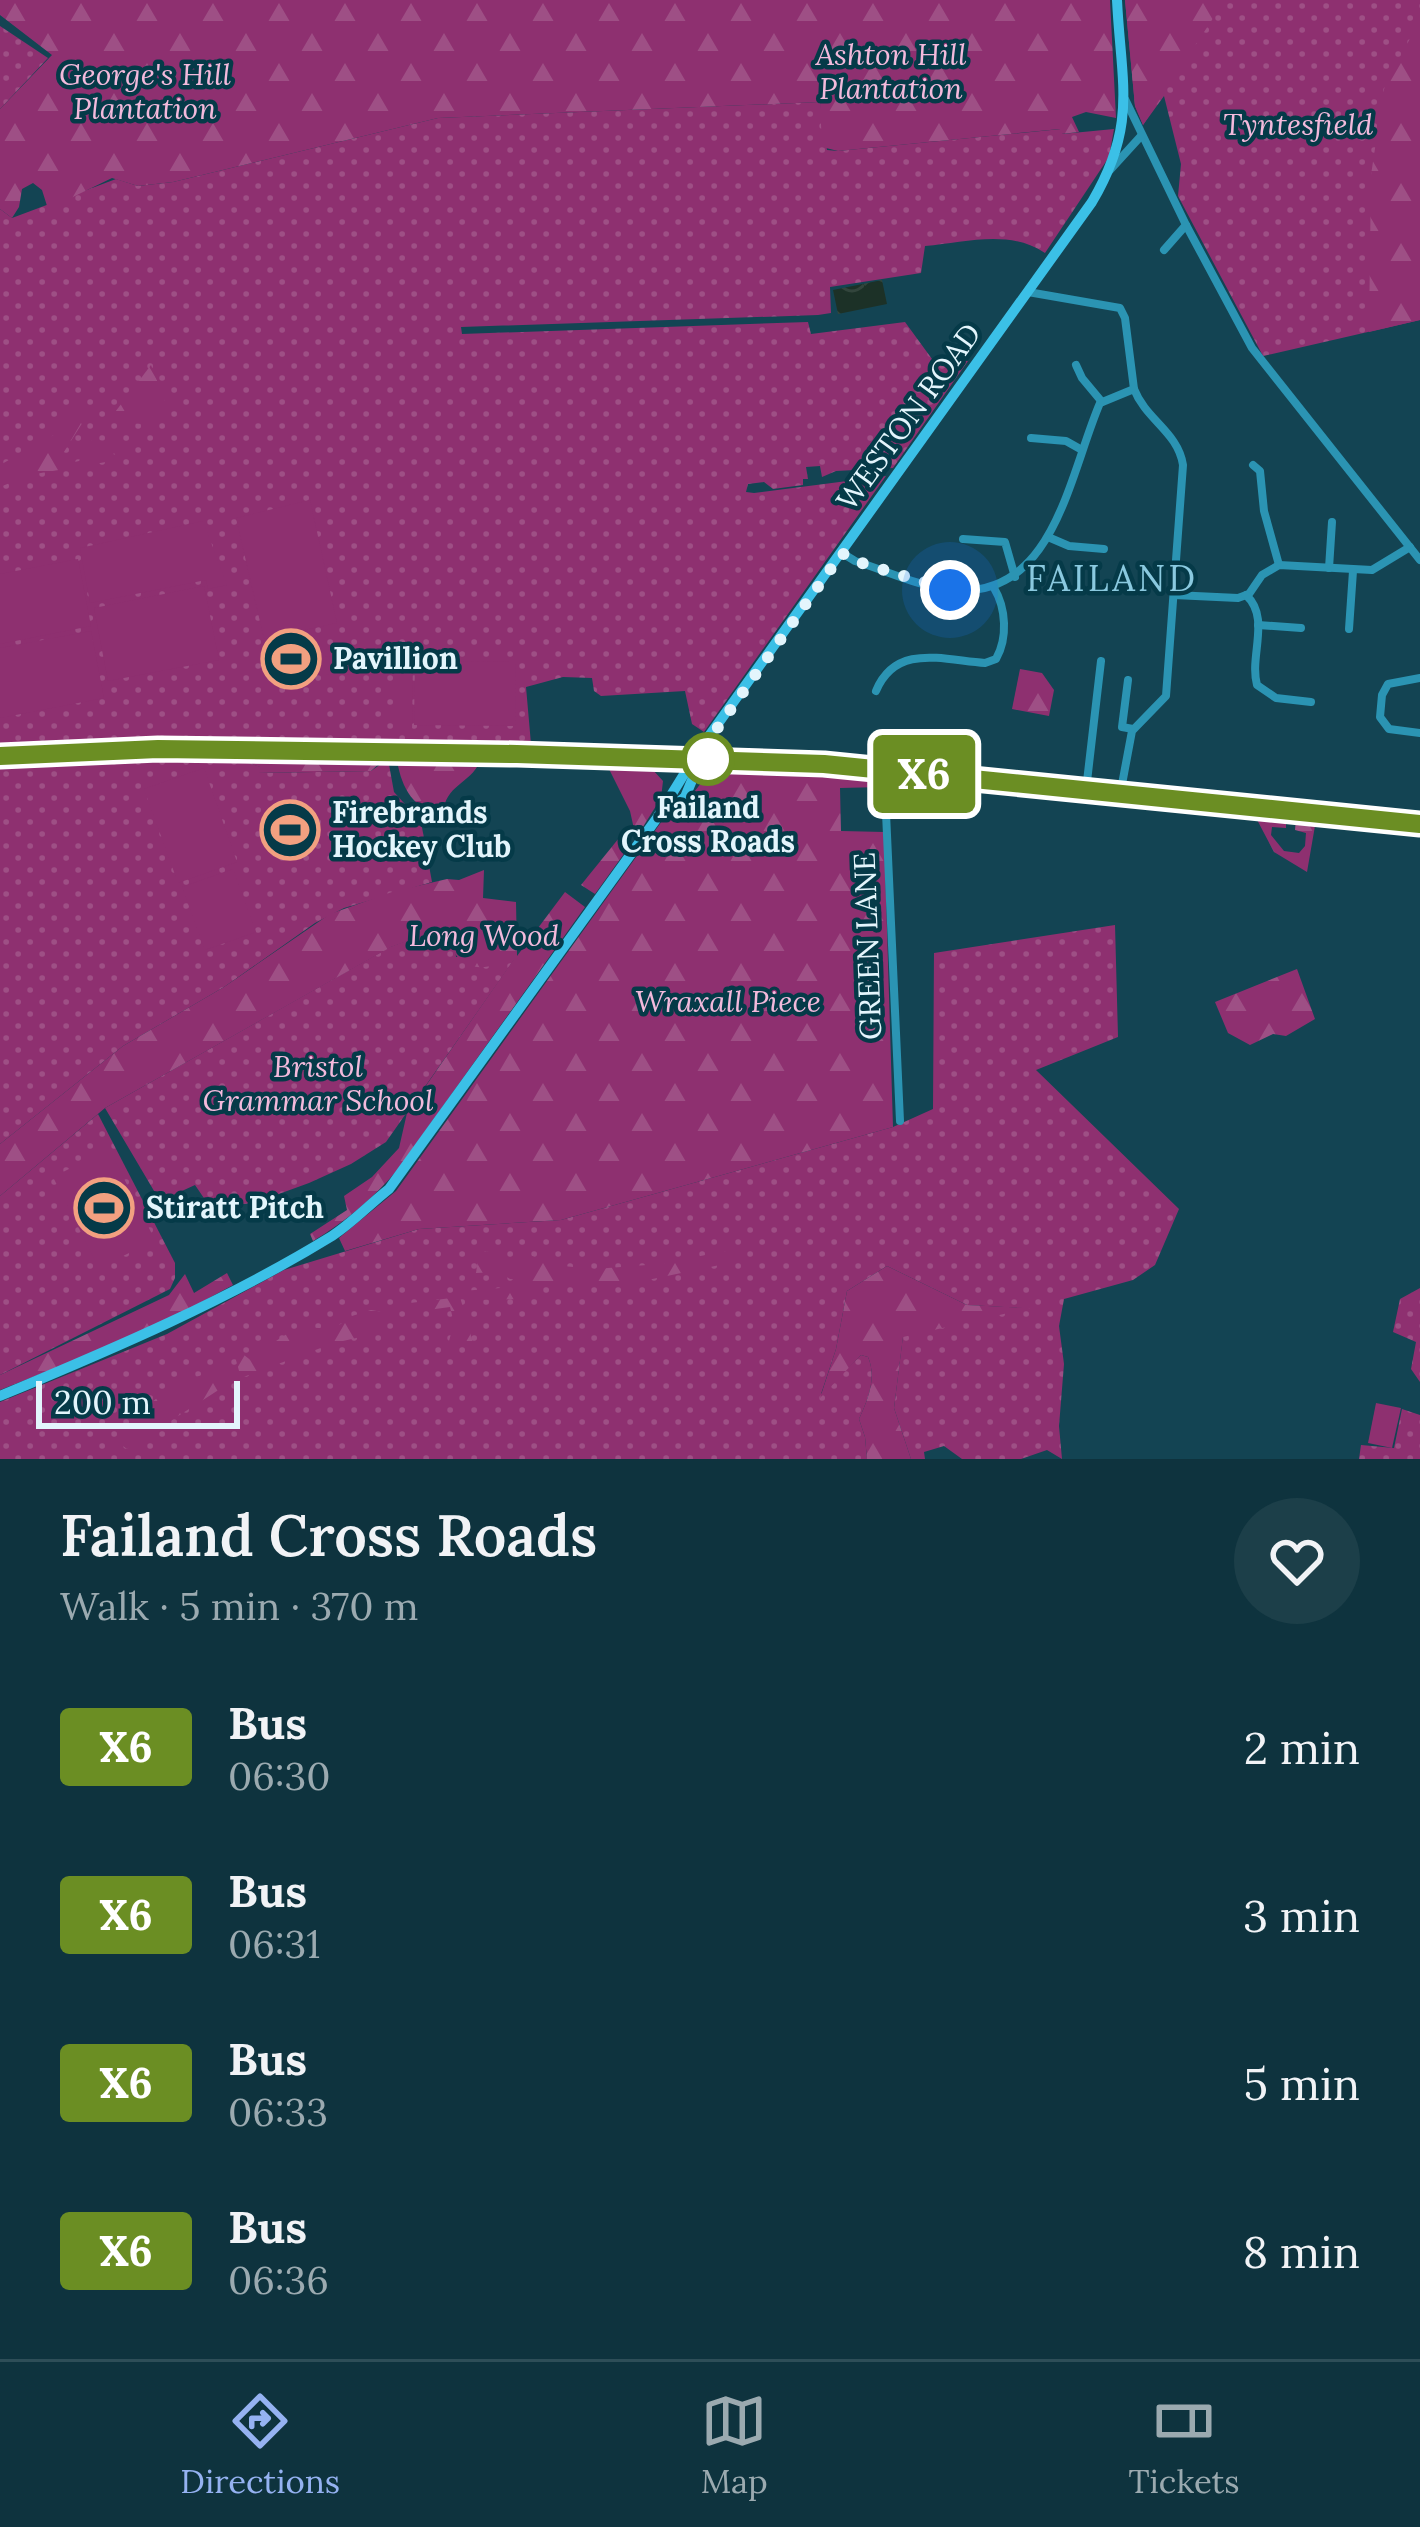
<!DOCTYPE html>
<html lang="en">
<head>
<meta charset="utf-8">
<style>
  body { margin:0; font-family:Lora,serif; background:#1c3f49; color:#f1f3f6; height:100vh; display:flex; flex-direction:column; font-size:45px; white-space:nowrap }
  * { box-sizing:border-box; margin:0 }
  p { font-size:39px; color:#9baab0 }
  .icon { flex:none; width:66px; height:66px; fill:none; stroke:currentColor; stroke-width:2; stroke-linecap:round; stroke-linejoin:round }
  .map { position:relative; height:1459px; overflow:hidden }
  .panel { display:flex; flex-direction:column; background:#0e333e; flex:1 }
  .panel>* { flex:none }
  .badge { padding:0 24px; border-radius:9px; font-size:42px; line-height:78px }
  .scale { position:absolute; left:36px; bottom:30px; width:204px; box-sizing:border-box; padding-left:12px; border:6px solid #e3f5fc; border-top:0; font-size:33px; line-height:42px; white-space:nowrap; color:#e3f5fc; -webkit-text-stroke:9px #053a48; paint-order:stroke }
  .you { position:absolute; width:60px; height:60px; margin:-30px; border:9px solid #fff; border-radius:50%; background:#1a73e8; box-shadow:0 0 0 18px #1a73e833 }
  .map>.badge { position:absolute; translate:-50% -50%; box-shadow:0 0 0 6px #fff }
  .round { display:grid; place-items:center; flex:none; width:126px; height:126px; border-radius:63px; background:#1c3f49 }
  .summary { display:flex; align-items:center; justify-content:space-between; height:204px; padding:0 60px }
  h1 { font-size:57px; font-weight:600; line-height:90px }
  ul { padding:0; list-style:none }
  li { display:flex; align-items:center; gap:36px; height:168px; padding:0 60px }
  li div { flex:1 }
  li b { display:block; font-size:45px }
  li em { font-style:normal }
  li .badge { min-width:132px; font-weight:700; text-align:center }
  .menu { display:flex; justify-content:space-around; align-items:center; height:168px; border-top:3px solid #2e4e58; background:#0e333e; font-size:33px; color:#9baab0 }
  .menu a { display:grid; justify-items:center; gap:6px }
  .menu .selected { color:#95b2f1 }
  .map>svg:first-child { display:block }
  .grass { fill:url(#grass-dots) }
  .forest { fill:url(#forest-firs) }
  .pitch { fill:#8e3070 }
  .water { fill:url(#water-waves) }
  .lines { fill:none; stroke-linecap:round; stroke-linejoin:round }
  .street { stroke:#2b94b3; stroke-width:8 }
  .secondary { stroke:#3bc0e7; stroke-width:10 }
  .line-casing { stroke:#fff; stroke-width:27 }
  .line { stroke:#6b8e23; stroke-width:18 }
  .walk { stroke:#e3f5fc; stroke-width:12; stroke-dasharray:0 21.6 }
  .stop-dot { fill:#fff; stroke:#6b8e23; stroke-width:6 }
  .labels { text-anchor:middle; stroke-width:9; stroke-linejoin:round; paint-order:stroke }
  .park-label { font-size:30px; font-style:italic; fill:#f3badc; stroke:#053a48 }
  .street-label { font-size:30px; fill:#e3f5fc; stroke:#053a48 }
  .poi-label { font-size:30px; font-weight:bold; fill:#e3f5fc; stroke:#053a48; text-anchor:start }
  .stop-label { font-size:30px; font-weight:bold; fill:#e3f5fc; stroke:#053a48 }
  .quarter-label { font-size:36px; letter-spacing:3px; fill:#8ac9df; stroke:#053a48 }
</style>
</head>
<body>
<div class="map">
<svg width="1420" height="1459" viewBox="0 0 1420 1459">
  <defs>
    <pattern id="grass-dots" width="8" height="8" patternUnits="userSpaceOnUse" patternTransform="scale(3)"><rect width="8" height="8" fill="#8e3070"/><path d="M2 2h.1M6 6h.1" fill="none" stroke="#9e4f85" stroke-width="1.8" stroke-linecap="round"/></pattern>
    <pattern id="forest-firs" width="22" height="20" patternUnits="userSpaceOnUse" patternTransform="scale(3)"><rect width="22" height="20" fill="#8e3070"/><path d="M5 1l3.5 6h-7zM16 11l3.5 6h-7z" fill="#9e4f85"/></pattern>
    <pattern id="water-waves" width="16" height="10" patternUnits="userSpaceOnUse" patternTransform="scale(3)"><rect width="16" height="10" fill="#1c3127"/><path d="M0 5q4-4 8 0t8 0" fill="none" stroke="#32453c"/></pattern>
  </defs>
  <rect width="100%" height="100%" fill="#134453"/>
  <g class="grass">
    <polygon points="1125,0 1420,0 1420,320 1263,356 1178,196 1181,164 1164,96 1143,125 1135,106"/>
    <polygon points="0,26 48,58 0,109"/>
    <path d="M820 102 827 150 838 151 1061 129 1062 134 1114 129 1109 157 1045 253C1010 229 966 242 925 246L921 273 830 287 831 313 818 315 461 327 462 334 808 322 811 334 905 322 932 359 968 361 893 468 836 471 822 477 820 466 806 467 808 479H803V485L773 489 764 482 748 484 746 492 754 493 886 476 704 732 692 724 685 691 601 696 594 691 592 678 563 677 526 687 531 744 293 739 0 752V209L12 218 116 179 138 186 173 182 438 118Z"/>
    <polygon points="229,757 261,767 259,773 371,771 388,759 394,792 421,822 432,882 344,908 315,923 224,987 123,1046 0,1144 0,764 78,758"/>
    <path d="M1115 925 1118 1037 1036 1070 1179 1209 1155 1265 1133 1280 1064 1299 1059 1326 1064 1364 1059 1426 1062 1459 1047 1450 1021 1459H962L944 1446 924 1452 925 1459H911L894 1408 903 1336 1023 1308 967 1305 887 1266 847 1291 836 1349 821 1394 861 1355 868 1357C877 1378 868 1399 859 1419L865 1437 867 1459H0V1402L167 1334 284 1270 419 1229 561 1220 893 1127 933 1109 934 953Z"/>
    <polygon points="444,927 453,929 456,957 516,957 386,1142 351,1164 309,1183 254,1203 210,1207 195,1185 160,1201 105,1108 390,947"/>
    <polygon points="98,1114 175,1263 175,1278 170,1289 0,1375 0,1196"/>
    <polygon points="1420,1288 1420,1382 1411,1369 1416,1342 1393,1332 1400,1299"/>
    <polygon points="1402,1409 1420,1415 1420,1459 1359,1459 1361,1445 1394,1448"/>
  </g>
  <g class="forest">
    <polygon points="0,0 1110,0 1116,118 1086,112 1072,117 1079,132 1061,134 1060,129 838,151 822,147 820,102 438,118 173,182 138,186 112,178 48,209 42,190 33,183 22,189 19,207 12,218 0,209 0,109 52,55 0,15"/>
    <polygon points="1125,0 1225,0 1143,125 1135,106"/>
    <polygon points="1420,19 1420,320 1369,332 1371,175 1384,89"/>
    <polygon points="151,365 167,406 142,424 109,420"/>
    <polygon points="73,406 88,414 62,455 70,463 79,461 92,440 137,443 125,458 113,454 106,462 29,475 0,487 0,465 57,433"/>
    <polygon points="1020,669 1042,673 1054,690 1049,716 1012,709"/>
    <polygon points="229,757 383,760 371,771 257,773 260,767"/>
    <path d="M397 760 480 761C471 784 445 784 443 814 413 811 401 786 397 760Z"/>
    <polygon points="608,767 652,769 663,781 661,798 636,838 630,811"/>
    <polygon points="753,771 766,775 876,776 882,787 840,788 841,831 884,832 893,1127 561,1220 419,1229 345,1251 339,1238 396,1191 662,821 687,801 709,773"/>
    <polygon points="1254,814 1286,817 1286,828 1272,827 1271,835 1284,851 1299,853 1305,846 1306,833 1295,830 1296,818 1316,820 1307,872 1274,852"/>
    <polygon points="619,838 631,844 595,894 581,885"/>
    <path d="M484 870 483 898 516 902 517 956 565 892 585 907 398 1169C374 1198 345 1222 313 1241L310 1234 347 1210 344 1196 372 1177 399 1148 407 1113 514 959C493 967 468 975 454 952L453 929 444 928 391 947 105 1108 0 1196V1144L123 1046 224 987 330 914 392 892 447 879 459 880Z"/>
    <polygon points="1297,969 1315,1019 1286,1036 1273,1034 1250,1045 1228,1033 1215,1002"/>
    <polygon points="736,1249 739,1261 614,1287 510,1279 499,1272 476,1273 479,1253 487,1251 500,1258 530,1255 552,1265 595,1269 660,1264"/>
    <path d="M887 1266 967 1305 1030 1308 903 1337 894 1408 911 1459H867L865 1437 859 1419C868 1399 877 1378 868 1357L861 1355 820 1398 836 1349 847 1291Z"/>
    <polygon points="227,1273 233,1285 146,1332 0,1390 0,1375 169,1295 185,1274 194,1293"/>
    <polygon points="526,1286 529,1299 468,1300 462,1291"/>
    <polygon points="460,1297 473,1343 449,1341 454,1323 450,1307 413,1312 410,1303"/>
    <path d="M371 1310 394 1314 374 1334 334 1343 241 1378 236 1360 244 1355 253 1362C277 1337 297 1322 332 1330L352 1316Z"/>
    <path d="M227 1369 234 1380 127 1449 116 1441C155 1396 168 1381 227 1369Z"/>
  </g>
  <g class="pitch">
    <polygon points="310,500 337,623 264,639 236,518"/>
    <polygon points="203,521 227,585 208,589 206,580 90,603 80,548"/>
    <polygon points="78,559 91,626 0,644 0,574"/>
    <polygon points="204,586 219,660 108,681 94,608"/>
    <polygon points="91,631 104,698 0,718 0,648"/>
    <polygon points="325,656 413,657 412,731 394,731 394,675 325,674"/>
    <polygon points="415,661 516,662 515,726 414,725"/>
    <polygon points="204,768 237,862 178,883 144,789"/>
    <polygon points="233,869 256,932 205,950 182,887"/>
    <polygon points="109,1149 155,1240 99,1268 53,1177"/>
    <polygon points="1376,1403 1401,1408 1392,1448 1368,1443"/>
  </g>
  <polygon class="water" points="882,280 887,304 838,314 833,290"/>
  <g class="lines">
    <g class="street">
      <polyline points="1125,99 1186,225 1252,348 1420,560"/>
      <polyline points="1110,170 1141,136"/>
      <polyline points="1164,250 1186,225"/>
      <polyline points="1076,365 1082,378 1102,402"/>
      <polyline points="1031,438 1066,441 1082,450"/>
      <polyline points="1253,465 1260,471 1264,511 1279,565"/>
      <polyline points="1048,537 1069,546 1104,549"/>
      <polyline points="963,539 1005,542 1015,577"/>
      <path d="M842 553 855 561C887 571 920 587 953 590 1054 599 1069 475 1100 403L1134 389 1125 318 1120 308 1028 292"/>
      <polyline points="1329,568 1332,522"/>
      <polyline points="1174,595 1238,598 1249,594 1262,575 1279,565 1372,570 1410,547"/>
      <path d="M1246 595C1271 618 1249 656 1257 685L1276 698 1311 702"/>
      <polyline points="1258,625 1301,628"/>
      <polyline points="1349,629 1353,571"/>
      <polyline points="1420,678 1388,684 1382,695 1380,717 1389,729 1420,733"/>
      <polyline points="1128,680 1122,727 1133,729"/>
      <path d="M876 691C896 643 943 660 985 663L996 659C1008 638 1006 608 994 588"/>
      <polyline points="884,769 900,1121"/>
      <polyline points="1086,790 1101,661"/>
      <path d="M1120 795 1132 731 1166 696 1183 465C1178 432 1146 420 1134 389"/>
    </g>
    <g class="secondary">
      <polyline points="0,756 159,749 662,760"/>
      <polyline points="658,760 714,765 831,764 1420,824"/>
      <polyline points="664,814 685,797 700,761"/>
      <path d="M0 1396C113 1349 228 1300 332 1236 352 1223 370 1204 389 1189L657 818 699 750 1092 202C1138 124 1121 83 1117 0"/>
    </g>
  </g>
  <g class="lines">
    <g class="line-casing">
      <polyline id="line" points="0,756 158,749 517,754 824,764 1420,824"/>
    </g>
    <use href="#line" class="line"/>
    <polyline class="walk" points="708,759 701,759 704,747 842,553 855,561 950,590"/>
  </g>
  <defs>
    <g id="stadium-ring" transform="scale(3)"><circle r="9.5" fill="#053a48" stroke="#f2a080" stroke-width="1.5"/><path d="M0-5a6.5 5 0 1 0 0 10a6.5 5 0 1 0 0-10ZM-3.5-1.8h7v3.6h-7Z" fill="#f2a080"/></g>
  </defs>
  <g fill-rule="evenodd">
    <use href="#stadium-ring" x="291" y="659"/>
    <use href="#stadium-ring" x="290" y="830"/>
    <use href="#stadium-ring" x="104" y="1208"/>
  </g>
  <circle class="stop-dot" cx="708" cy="759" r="24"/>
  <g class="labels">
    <g class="park-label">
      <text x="891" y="65">Ashton Hill<tspan x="891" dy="34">Plantation</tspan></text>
      <text x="145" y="85">George's Hill<tspan x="145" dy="34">Plantation</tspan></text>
      <text x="1298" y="135">Tyntesfield</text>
      <text x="484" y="946">Long Wood</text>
      <text x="728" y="1012">Wraxall Piece</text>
      <text x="318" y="1077">Bristol<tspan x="318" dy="34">Grammar School</tspan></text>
    </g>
    <g class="street-label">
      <text transform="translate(909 417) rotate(-54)" y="10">WESTON ROAD</text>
      <text transform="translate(868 946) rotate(-92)" y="10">GREEN LANE</text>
    </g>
    <g class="poi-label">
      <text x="333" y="669">Pavillion</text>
      <text x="332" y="823">Firebrands<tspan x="332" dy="34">Hockey Club</tspan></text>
      <text x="146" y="1218">Stiratt Pitch</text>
    </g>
    <g class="stop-label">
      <text x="708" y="818">Failand<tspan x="708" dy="34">Cross Roads</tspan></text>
    </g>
    <g class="quarter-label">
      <text x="1112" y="591">FAILAND</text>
    </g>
  </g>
</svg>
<div class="scale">200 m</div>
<div class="you" style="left:950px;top:590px"></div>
<b class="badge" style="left:924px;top:774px;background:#6b8e23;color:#fff">X6</b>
</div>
<section class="panel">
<div class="summary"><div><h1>Failand Cross Roads</h1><p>Walk · 5 min · 370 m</p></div><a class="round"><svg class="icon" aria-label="heart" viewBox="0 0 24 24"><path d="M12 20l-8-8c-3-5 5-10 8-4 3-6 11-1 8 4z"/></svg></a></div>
<ul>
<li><span class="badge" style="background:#6b8e23;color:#fff">X6</span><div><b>Bus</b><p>06:30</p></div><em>2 min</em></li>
<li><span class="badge" style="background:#6b8e23;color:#fff">X6</span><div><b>Bus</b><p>06:31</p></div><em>3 min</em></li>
<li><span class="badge" style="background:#6b8e23;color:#fff">X6</span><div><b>Bus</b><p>06:33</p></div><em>5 min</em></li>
<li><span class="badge" style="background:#6b8e23;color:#fff">X6</span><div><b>Bus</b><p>06:36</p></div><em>8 min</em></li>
</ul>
</section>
<nav class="menu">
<a class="selected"><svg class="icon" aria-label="directions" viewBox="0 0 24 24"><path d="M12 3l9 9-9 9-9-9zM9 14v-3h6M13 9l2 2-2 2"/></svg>Directions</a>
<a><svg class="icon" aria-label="map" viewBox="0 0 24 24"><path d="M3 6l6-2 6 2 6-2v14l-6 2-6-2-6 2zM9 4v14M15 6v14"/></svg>Map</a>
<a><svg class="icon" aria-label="tickets" viewBox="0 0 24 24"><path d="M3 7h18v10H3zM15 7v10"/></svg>Tickets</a>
</nav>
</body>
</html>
